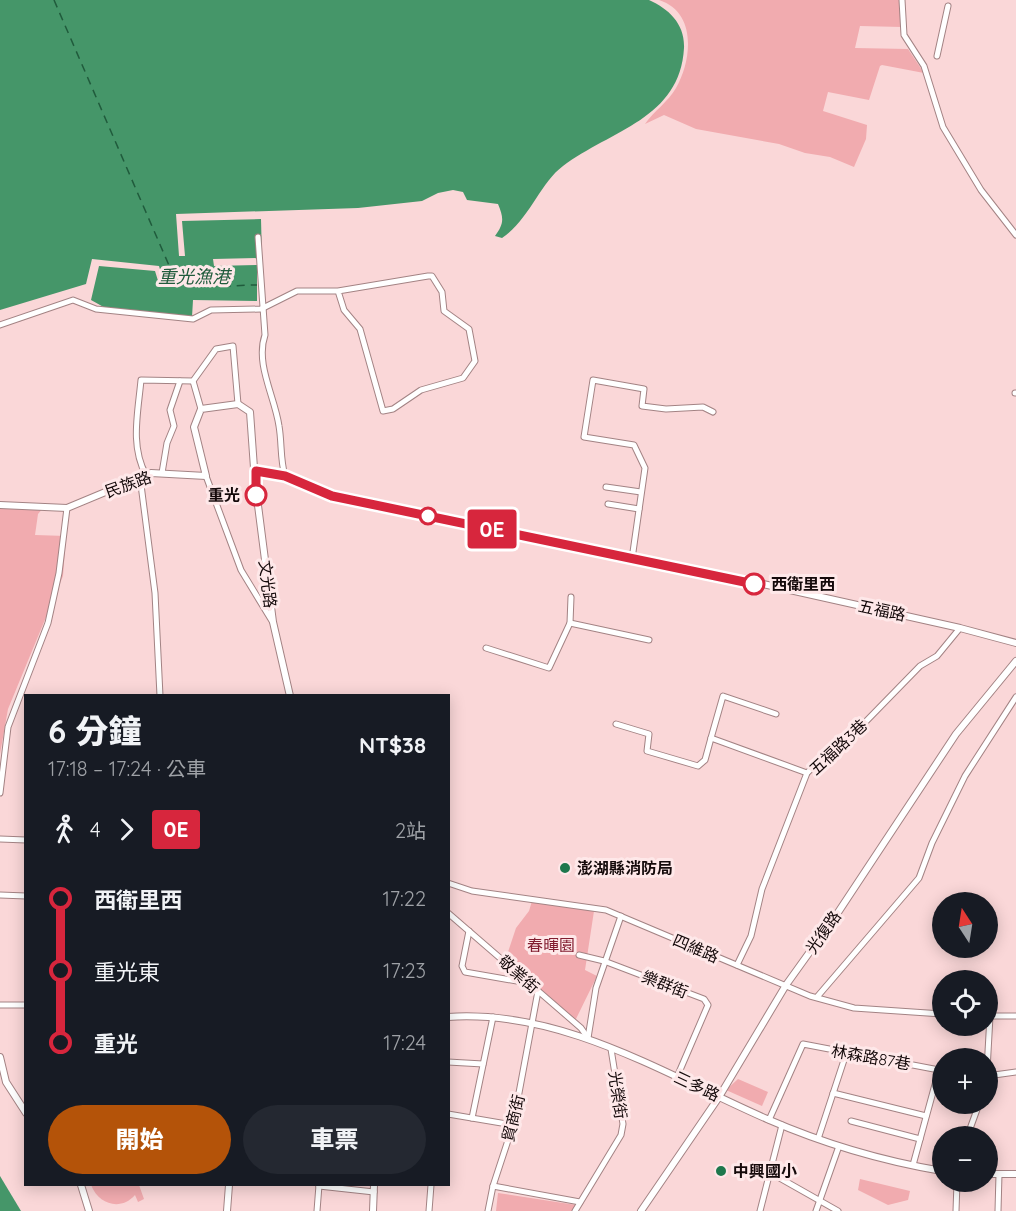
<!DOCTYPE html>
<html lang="zh-TW">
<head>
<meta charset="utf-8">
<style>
  body { margin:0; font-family:Quicksand,"Noto Sans TC",sans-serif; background:#242831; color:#f1f3f6; height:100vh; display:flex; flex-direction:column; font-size:22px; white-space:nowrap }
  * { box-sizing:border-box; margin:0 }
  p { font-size:20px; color:#9ea1a6 }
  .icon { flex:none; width:33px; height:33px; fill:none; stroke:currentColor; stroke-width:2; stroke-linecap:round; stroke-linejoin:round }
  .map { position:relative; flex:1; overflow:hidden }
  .sheet { position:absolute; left:24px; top:694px; width:426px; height:492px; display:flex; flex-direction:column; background:#171b24; border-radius:0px; box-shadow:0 3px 15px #0003 }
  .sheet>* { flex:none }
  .badge { padding:0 12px; border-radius:4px; font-size:21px; line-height:39px }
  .needle { width:39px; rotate:348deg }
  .tools { position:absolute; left:932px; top:892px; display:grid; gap:12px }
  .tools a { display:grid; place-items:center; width:66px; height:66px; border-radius:50%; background:#171b24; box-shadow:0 3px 15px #0003; font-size:30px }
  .map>.badge { position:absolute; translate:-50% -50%; box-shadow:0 0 0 3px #fff }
  .legs { display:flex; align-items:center; gap:9px; height:66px; padding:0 24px; font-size:20px }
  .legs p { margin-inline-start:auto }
  .overview { display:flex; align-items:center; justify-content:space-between; height:102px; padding:0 24px }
  h1 { font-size:33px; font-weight:800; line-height:45px }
  .button { display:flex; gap:12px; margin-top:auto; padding:12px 24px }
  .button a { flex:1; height:69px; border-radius:36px; background:#b45309; color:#fff; font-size:24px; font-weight:800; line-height:69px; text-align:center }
  .button a+a { background:#242831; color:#f1f3f6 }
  ul { padding:0 24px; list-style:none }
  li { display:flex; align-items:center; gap:21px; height:72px; font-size:22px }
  li i { display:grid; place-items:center; width:9px; height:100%; margin:0 8px; background:currentColor }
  li i::after { content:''; width:15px; height:15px; margin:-8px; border:4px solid; border-radius:50%; background:#171b24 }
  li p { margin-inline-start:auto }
  li:first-child i { background:linear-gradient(#0000 50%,currentColor 0) }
  li:last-child i { background:linear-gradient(currentColor 50%,#0000 0) }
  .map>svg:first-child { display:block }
  .green { fill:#f1abaf }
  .water { fill:#459669 }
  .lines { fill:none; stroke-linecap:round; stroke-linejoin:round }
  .ferry { stroke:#205b3c; stroke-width:1.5; stroke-dasharray:8 6; stroke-linecap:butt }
  .minor-casing { stroke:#a38384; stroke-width:7 }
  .tertiary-casing { stroke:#a38384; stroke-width:8 }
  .minor { stroke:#fff; stroke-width:5 }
  .tertiary { stroke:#fff; stroke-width:6 }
  .line-1-casing { stroke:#fff; stroke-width:14 }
  .line-1 { stroke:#d7263d; stroke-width:9 }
  .stop-1-dot { fill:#fff; stroke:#d7263d; stroke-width:3 }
  .poi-dot { fill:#1e774c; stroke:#fee8e9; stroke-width:2 }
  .labels { text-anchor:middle; stroke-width:6; stroke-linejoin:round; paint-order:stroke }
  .street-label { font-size:16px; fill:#14090a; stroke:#fee8e9 }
  .stop-label { font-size:16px; font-weight:bold; fill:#14090a; stroke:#fee8e9; text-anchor:end }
  .poi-label { font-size:16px; font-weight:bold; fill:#14090a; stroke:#fee8e9; text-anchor:start }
  .park-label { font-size:16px; fill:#821d30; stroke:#fee8e9 }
  .water-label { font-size:18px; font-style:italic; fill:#205b3c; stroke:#fee8e9 }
</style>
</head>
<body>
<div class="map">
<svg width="1016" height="1211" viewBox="0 0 1016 1211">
  <rect width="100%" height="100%" fill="#fad7d8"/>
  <g class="green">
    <path d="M659 0H902V27L860 26 855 48 908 49 924 73 882 65 880 66 869 100 828 92 823 111 867 125 866 139 854 167 830 157 805 153 779 144 696 129 664 115 645 124C654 111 668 102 676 88 692 60 697 12 659 0Z"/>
    <polygon points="0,507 33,510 44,507 38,514 35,535 66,536 63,576 8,709 0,754"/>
    <polygon points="532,901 594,911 585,970 597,976 575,1021 506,958 516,928 529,911"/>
    <polygon points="738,1079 768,1092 762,1106 726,1090"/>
    <polygon points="860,1179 910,1191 908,1200 888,1205 858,1190"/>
    <path d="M91 1185H139L144 1199 138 1202 135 1195C121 1211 99 1205 91 1185Z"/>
    <polygon points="498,1193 576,1205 573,1211 496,1211"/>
  </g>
  <g class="water">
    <path d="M0 0H649C669 9 685 24 684 48 680 119 611 130 563 166 540 183 529 220 502 238L495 236C504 224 504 218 498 204L467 200 463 192 453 190 438 193 422 201 358 208 176 214 179 256H185L182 221 261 219 262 258 213 259 214 266 257 265V301L193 300 192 317 109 310 91 300 99 266 155 271 159 284 164 283 159 266 92 259 86 284 0 310Z"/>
    <polygon points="0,1176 21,1211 0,1211"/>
  </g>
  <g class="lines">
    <path class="ferry" d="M54 0 171 270C190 292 230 285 257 285"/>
    <g class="minor-casing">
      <g id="minor">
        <polyline points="902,0 904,35 924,66 943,127 981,190 1016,235"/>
        <polyline points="937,56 948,6"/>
        <path d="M258 237 265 335C255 364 275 397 279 426 282 443 280 459 285 476"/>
        <polyline points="0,325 73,300 96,309 193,319 211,310 261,309 297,291 338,291 428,276 432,276 442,292 444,311 469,329 475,361 463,378 421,390 393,409 383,411 360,329 344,310 338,291"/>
        <polyline points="193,381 201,409"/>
        <polyline points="1015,393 1016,393"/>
        <polyline points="162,473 167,443 174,426 170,410 180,381"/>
        <path d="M146 475C130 446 138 413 141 380L193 381 216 349 233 346 238 404"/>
        <polyline points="206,476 241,570 272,621"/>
        <polyline points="140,477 155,593 160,696"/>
        <polyline points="606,487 641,492"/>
        <polyline points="608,504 639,509"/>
        <polyline points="632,559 645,468 634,445 584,437 593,380 644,389 642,406 666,409 703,407 713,412"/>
        <polyline points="570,623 649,640"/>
        <polyline points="486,648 549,668 570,623 571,597"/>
        <polyline points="616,724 649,734 647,751 698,766 705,760 711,738 807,773"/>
        <polyline points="711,738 723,696 776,714"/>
        <polyline points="0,793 8,727 48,623 59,573 67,508"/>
        <polyline points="0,839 26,840"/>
        <polyline points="448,883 472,891 606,910 810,996 854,1008 942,1014"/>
        <polyline points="0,895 26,896"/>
        <polyline points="448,913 581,1028 588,1038"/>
        <polyline points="469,931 462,966 465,972 528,983"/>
        <polyline points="579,955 604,961 704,999 708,1005 677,1077"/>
        <polyline points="737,965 751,936 762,889 807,773 833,748 839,749 920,666 937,656 960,628"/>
        <polyline points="817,997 919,878 932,843 965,776 1016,697"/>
        <polyline points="0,1005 26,1005"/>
        <polyline points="989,1016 1016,1016"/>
        <polyline points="588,1038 596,988 621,916"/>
        <polyline points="448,1062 483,1064"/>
        <polyline points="987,1070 990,1016"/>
        <polyline points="987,1076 1016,1072"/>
        <polyline points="833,1093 926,1116"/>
        <polyline points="448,1114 513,1125"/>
        <polyline points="472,1118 493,1017"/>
        <polyline points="769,1120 803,1044 939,1070 913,1165"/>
        <polyline points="851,1121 920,1139"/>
        <polyline points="967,1137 979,1104"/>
        <polyline points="818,1139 846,1054"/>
        <polyline points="769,1172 838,1211"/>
        <polyline points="319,1186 374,1192"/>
        <polyline points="493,1186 580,1202"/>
        <polyline points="317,1211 319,1185"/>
        <polyline points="429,1211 431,1185"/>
        <polyline points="488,1211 493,1186 513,1125 538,991"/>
        <polyline points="575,1211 621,1135 623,1124 611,1049"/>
        <polyline points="760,1211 782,1125"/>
        <polyline points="816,1211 839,1146"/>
        <polyline points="956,1211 957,1182"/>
        <polyline points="998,1211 999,1174"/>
      </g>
    </g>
    <g class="tertiary-casing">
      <g id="tertiary">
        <polyline points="256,470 285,476 332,496 763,584 960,628 1016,643"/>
        <polyline points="0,505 67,508 151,473 206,476 194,427 201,409 238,404 250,412 255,482 273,622 290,696"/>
        <path d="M448 1017C563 1009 666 1075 767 1119 822 1143 883 1161 942 1171"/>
        <polyline points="0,1057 6,1082 26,1113"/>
        <polyline points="987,1174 1016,1174"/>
        <polyline points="81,1185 89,1211"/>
        <polyline points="227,1211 229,1185"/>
        <polyline points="373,1211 374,1185"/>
        <polyline points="641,1211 719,1097 786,985 837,914 956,734 1016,661"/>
      </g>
    </g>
    <use href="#minor" class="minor"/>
    <use href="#tertiary" class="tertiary"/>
  </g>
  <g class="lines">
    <g class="line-1-casing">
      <polyline id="line-1" points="256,495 256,471 285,476 332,496 754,584"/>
    </g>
    <use href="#line-1" class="line-1"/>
  </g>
  <g class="stop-1-dot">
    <circle cx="256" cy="495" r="10"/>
    <circle cx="428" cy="516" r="8"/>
    <circle cx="754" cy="584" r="10"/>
  </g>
  <g class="poi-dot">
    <circle cx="565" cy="868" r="6"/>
    <circle cx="721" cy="1171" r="6"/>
  </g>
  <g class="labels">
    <g class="street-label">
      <text transform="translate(128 484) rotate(-20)" y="6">民族路</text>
      <text transform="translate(268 584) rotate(83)" y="6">文光路</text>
      <text transform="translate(882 610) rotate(12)" y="6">五福路</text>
      <text transform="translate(838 747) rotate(-43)" y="6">五福路3巷</text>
      <text transform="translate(823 932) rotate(-55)" y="6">光復路</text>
      <text transform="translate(696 948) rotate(23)" y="6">四維路</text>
      <text transform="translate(519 974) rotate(41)" y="6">敬業街</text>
      <text transform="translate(665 984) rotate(21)" y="6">樂群街</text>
      <text transform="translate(871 1057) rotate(10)" y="6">林森路87巷</text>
      <text transform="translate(697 1086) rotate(25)" y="6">三多路</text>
      <text transform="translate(618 1095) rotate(82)" y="6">光榮街</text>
      <text transform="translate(513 1118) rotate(-76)" y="6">貿商街</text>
    </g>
    <g class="stop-label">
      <text x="240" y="501">重光</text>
      <text x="771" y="590" text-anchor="start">西衛里西</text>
    </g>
    <g class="poi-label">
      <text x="577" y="874">澎湖縣消防局</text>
      <text x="733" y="1177">中興國小</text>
    </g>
    <g class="park-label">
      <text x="551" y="951">春暉園</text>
    </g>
    <g class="water-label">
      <text x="194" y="283">重光漁港</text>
    </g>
  </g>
</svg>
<div class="tools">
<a><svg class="needle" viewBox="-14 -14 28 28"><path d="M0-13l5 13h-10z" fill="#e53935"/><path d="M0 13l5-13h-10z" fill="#9ea1a6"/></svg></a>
<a><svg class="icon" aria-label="locate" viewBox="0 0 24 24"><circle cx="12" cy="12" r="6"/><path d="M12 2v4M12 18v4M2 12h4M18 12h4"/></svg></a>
<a>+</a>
<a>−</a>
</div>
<b class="badge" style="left:492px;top:529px;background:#d7263d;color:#fff">0E</b>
<section class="sheet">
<div class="overview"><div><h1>6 分鐘</h1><p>17:18 – 17:24 · 公車</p></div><b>NT$38</b></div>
<div class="legs"><svg class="icon" aria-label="walk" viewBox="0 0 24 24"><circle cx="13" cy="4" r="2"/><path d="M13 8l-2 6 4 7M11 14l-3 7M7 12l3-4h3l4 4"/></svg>4<svg class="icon" aria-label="forward" viewBox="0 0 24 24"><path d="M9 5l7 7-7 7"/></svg><b class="badge" style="background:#d7263d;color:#fff">0E</b><p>2站</p></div>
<ul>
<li><i style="color:#d7263d"></i><b>西衛里西</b><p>17:22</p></li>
<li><i style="color:#d7263d"></i><span>重光東</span><p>17:23</p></li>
<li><i style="color:#d7263d"></i><b>重光</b><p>17:24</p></li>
</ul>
<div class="button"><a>開始</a><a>車票</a></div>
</section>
</div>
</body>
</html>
